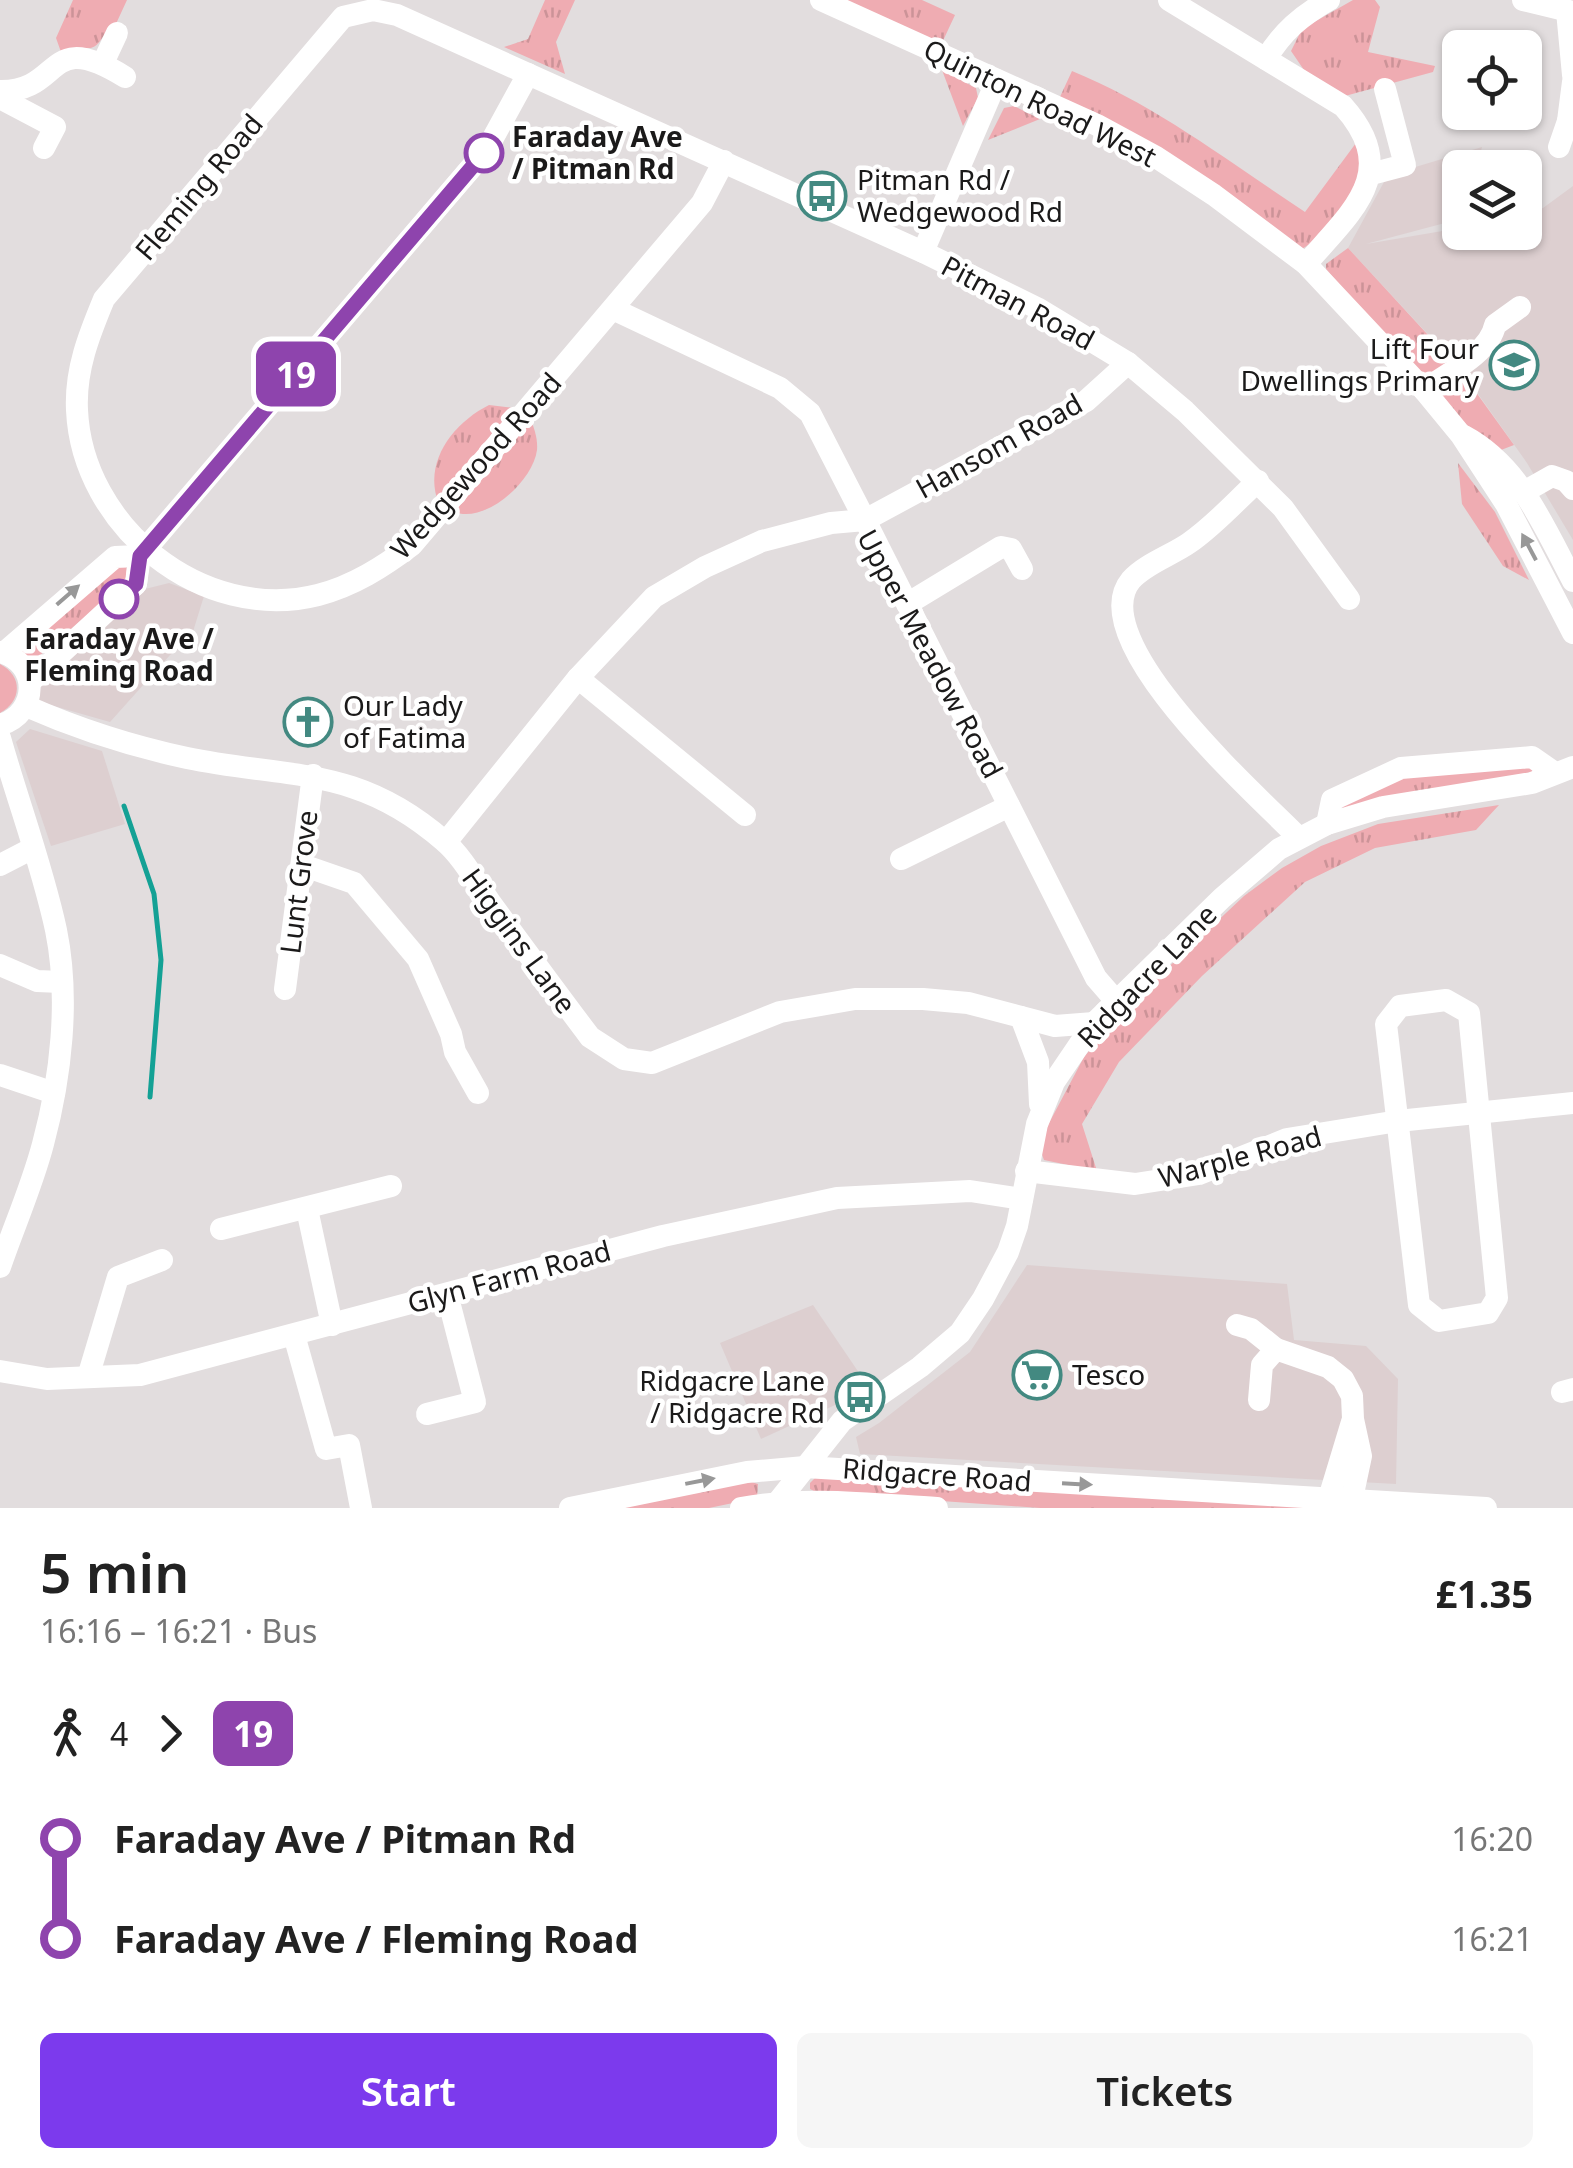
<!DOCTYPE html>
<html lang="en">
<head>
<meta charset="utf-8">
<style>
  body { margin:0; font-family:"Noto Sans",sans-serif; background:#f6f6f6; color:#222; height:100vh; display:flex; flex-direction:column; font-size:38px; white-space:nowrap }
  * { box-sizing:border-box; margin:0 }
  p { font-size:32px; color:#767676 }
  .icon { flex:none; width:55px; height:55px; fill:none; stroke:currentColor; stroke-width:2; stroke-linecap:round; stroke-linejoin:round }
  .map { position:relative; height:1508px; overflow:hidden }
  .panel { display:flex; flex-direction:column; background:#fff; flex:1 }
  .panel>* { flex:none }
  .badge { padding:0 20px; border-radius:15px; font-size:35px; line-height:65px }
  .fabs { position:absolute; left:1442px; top:30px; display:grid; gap:20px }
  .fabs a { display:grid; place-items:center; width:100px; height:100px; border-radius:15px; background:#fff; box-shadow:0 2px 8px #0004; font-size:50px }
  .map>.badge { position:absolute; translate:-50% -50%; box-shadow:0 0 0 5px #fff }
  .legs { display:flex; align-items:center; gap:15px; height:110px; padding:0 40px; font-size:32px }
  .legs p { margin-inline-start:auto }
  .headline { display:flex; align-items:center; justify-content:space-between; height:170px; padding:0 40px }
  h1 { font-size:55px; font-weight:600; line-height:75px }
  .primary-button { display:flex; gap:20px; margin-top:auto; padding:20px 40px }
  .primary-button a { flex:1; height:115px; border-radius:15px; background:#7c3aed; color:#fff; font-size:40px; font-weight:600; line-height:115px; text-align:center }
  .primary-button a+a { background:#f6f6f6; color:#222 }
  ul { padding:0 40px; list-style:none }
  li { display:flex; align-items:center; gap:35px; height:100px; font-size:38px }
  li i { display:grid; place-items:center; width:15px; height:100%; margin:0 12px; background:currentColor }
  li i::after { content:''; width:25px; height:25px; margin:-12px; border:8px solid; border-radius:50%; background:#fff }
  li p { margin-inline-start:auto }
  li:first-child i { background:linear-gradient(#0000 50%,currentColor 0) }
  li:last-child i { background:linear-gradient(currentColor 50%,#0000 0) }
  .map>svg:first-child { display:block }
  .built { fill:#ddcfd0 }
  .grass { fill:url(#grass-tufts) }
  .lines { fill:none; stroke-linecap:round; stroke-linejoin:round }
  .stream { stroke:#14a195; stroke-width:5 }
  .minor { stroke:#fff; stroke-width:22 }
  .oneway { fill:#989898 }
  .line-1-casing { stroke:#fff; stroke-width:22 }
  .line-1 { stroke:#8e44ad; stroke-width:15 }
  .stop-1-dot { fill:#fff; stroke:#8e44ad; stroke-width:5 }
  .labels { text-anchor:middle; stroke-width:9; stroke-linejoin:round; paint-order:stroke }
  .street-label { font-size:28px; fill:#1b1a1a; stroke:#fff }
  .stop-label { font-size:28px; font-weight:bold; fill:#1b1a1a; stroke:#fff; text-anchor:start }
  .poi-label { font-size:28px; fill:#1b1a1a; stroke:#fff; text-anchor:start }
</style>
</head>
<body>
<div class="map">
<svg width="1573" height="1508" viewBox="0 0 1573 1508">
  <defs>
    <pattern id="grass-tufts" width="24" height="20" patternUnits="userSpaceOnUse" patternTransform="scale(2.5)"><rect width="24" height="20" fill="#efacb2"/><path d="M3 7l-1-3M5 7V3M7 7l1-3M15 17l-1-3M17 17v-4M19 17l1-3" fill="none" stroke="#cc9398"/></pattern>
  </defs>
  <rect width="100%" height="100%" fill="#e2ddde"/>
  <g class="built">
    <polygon points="1482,147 1477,167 1460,168 1460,219 1366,244 1460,228 1460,232 1525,232 1525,212 1543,208 1573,186 1573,540 1527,463 1461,370 1348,248 1384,182 1412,168"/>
    <polygon points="169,583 204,596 191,638 170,655 110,722 40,702 38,685 145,589"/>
    <polygon points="30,729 102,751 125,824 51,846 16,742"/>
    <polygon points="1027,1265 1287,1284 1294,1340 1366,1346 1398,1379 1396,1484 860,1454 856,1437 879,1423 970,1352"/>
    <polygon points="813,1305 870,1389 761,1439 720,1343"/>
  </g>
  <g class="grass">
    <path d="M73 0H127L115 26 110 25C90 61 94 41 61 52L56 38Z"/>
    <polygon points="545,0 575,0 556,42 565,74 504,47 528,39"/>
    <polygon points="841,0 922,0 955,15 941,45"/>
    <polygon points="1353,0 1375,0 1380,7 1368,52 1435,66 1433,72 1345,96 1304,70 1291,51 1302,29"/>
    <polygon points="942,70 976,88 978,98 963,126"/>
    <path d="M1072 71C1156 105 1229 162 1305 212L1356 143C1359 156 1363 169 1358 182 1350 203 1321 239 1302 249L1059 99Z"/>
    <polygon points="1014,106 1040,119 988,140 1004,108"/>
    <polygon points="1348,248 1451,360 1425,383 1326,269 1326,264"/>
    <polygon points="1460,370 1514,445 1501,450 1462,426 1433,392"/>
    <path d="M489 405 514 408 439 504C422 463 453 423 489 405Z"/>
    <path d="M530 418C534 427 538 439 537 450 533 481 486 524 454 512Z"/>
    <polygon points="1458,463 1495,512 1529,580 1503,566 1462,504"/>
    <polygon points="131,560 132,577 32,662 17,647 122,561"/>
    <path d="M0 664C23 676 22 701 0 713Z"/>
    <polygon points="1532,765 1532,772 1343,810 1341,800 1400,772"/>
    <polygon points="1499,805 1476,830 1375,848 1305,882 1202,976 1119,1062 1082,1124 1097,1171 1044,1160 1040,1149 1048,1125 1084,1057 1124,1009 1244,896 1282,868 1321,846 1378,824"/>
    <polygon points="817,1476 1320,1508 1040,1508 816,1492 810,1489 810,1483"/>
    <polygon points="745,1480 758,1484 757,1498 709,1508 608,1508"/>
  </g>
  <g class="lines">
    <polyline class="stream" points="124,806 154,894 161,960 150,1097"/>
    <g class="minor">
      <polyline points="821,0 1097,125 1156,157 1214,195 1306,264 1424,390 1461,435 1506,504 1573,633"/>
      <path d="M1169 0 1343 106C1402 172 1352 211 1306 264"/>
      <polyline points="1523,0 1573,12"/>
      <polyline points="1567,11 1573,75"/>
      <path d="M1266 59C1283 31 1301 16 1329 0"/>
      <polyline points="103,63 117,33"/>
      <path d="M0 91C64 92 44 27 125 77"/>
      <polyline points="0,98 55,127 44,148"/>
      <polyline points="1568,121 1573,82"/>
      <polyline points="1559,147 1568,121 1573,125"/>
      <path d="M724 161 702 203 412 545C383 567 353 586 318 595 202 624 82 526 77 410 75 370 89 335 104 299L343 17 373 10 397 15 923 252 1037 308 1128 363 1185 411 1283 508 1349 599"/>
      <polyline points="1371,174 1405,165 1385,89"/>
      <polyline points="923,252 997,80"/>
      <polyline points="615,310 780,388 810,413 865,520 1086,401 1128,363"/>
      <path d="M1424 390C1446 374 1490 353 1495 325L1520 307"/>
      <path d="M1464 436C1520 466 1544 527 1573 581"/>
      <path d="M1258 481C1236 501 1214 526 1189 543 1172 555 1145 564 1131 580 1081 640 1259 797 1298 837"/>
      <polyline points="1524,492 1552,476 1566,481 1573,489"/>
      <polyline points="907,604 1001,547 1011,549 1022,569"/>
      <path d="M0 652C40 663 39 713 0 725"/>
      <polyline points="5,652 115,557 139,556"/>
      <polyline points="578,678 745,815"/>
      <polyline points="30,682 136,584 139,556 487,149 528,74"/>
      <path d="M26 706C78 729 131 746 187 758 289 779 357 765 444 841 462 856 476 882 490 902 523 947 556 992 590 1037L624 1059 652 1063 780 1012 855 999H923L968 1003 1055 1026 1094 1023"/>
      <path d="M0 738C18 802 42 865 56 930 70 999 61 1077 43 1144 32 1186 14 1226 0 1267"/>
      <polyline points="1327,824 1332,800 1401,768 1532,757 1555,773"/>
      <polyline points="446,842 578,678 654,597 705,567 762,541 831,523 865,520 1096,978 1116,1001"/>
      <polyline points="901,859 1009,806"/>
      <polyline points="0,865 33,848"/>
      <polyline points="302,865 354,883 418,959 451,1034 455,1052 478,1093"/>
      <polyline points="0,965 37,981 61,982"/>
      <polyline points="285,989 313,775"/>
      <polygon points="1446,1000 1469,1013 1497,1298 1488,1313 1439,1321 1419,1305 1386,1024 1400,1006"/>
      <polyline points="1021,1017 1038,1062 1040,1104"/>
      <polyline points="0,1075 54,1093"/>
      <polyline points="1026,1171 1135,1184 1199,1174 1287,1139 1398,1121 1573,1103"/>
      <polyline points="307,1209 332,1325"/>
      <polyline points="221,1229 391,1186"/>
      <polyline points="1237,1325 1251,1329 1276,1349"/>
      <polyline points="294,1335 326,1449 349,1445 361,1508"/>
      <polyline points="0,1371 47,1379 140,1375 663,1236 837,1198 970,1191 1022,1199"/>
      <polyline points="88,1377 118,1277 162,1260"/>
      <polyline points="1562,1392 1573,1389"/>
      <polyline points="1259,1400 1262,1365 1276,1349 1328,1367 1343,1379 1352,1396 1353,1419 1361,1456 1350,1508"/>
      <polyline points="427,1414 475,1402 447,1294"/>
      <polyline points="570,1508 747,1472 805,1467 1486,1508"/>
      <path d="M741 1508C806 1496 871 1504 937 1508"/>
      <polyline points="773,1508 842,1421 920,1367 960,1333 983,1299 1008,1252 1017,1226 1037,1124 1054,1082 1094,1023 1222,898 1279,849 1327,824 1383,807 1532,783 1573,767"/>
      <polyline points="1326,1508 1352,1422"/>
    </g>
  </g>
  <defs><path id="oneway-solid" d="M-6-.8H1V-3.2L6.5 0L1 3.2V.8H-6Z" transform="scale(2.5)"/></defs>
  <g class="oneway">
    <use href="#oneway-solid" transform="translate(1529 547) rotate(-118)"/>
    <use href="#oneway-solid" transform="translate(68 595) rotate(-41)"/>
    <use href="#oneway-solid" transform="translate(700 1481) rotate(-11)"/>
    <use href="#oneway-solid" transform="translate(1077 1484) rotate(3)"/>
  </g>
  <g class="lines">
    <g class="line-1-casing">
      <polyline id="line-1" points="119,599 136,584 140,556 484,153"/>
    </g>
    <use href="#line-1" class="line-1"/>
  </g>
  <defs>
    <g id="bus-ring" transform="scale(2.5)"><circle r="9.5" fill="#fff" stroke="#438981" stroke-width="1.5"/><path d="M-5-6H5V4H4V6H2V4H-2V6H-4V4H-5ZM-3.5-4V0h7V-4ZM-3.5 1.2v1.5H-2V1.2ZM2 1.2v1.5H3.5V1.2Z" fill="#438981"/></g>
    <g id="school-ring" transform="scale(2.5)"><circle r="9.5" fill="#fff" stroke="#438981" stroke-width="1.5"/><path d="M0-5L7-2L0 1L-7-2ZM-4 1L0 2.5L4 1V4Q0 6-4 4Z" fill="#438981"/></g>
    <g id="church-ring" transform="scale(2.5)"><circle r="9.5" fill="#fff" stroke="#438981" stroke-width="1.5"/><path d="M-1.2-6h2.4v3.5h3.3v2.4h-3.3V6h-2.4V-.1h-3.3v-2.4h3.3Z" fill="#438981"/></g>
    <g id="supermarket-ring" transform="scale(2.5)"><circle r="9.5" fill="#fff" stroke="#438981" stroke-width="1.5"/><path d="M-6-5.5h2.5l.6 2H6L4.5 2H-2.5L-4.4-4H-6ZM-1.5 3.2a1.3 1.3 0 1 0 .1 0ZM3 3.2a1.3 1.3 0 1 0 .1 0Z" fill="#438981"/></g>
  </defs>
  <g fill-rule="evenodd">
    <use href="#bus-ring" x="822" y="196"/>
    <use href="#school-ring" x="1514" y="365"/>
    <use href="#church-ring" x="308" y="722"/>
    <use href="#supermarket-ring" x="1037" y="1375"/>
    <use href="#bus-ring" x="860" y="1397"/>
  </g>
  <g class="stop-1-dot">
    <circle cx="484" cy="153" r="18"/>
    <circle cx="119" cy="599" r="18"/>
  </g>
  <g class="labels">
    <g class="street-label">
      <text transform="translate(1040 103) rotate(26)" y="10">Quinton Road West</text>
      <text transform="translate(199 187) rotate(-50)" y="10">Fleming Road</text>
      <text transform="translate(1018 303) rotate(28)" y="10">Pitman Road</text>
      <text transform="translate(999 446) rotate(-29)" y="10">Hansom Road</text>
      <text transform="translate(476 466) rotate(-48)" y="10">Wedgewood Road</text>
      <text transform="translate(930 654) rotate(62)" y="10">Upper Meadow Road</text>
      <text transform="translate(299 882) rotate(-83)" y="10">Lunt Grove</text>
      <text transform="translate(519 941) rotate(54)" y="10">Higgins Lane</text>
      <text transform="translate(1147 976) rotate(-46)" y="10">Ridgacre Lane</text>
      <text transform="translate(1240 1157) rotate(-15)" y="10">Warple Road</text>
      <text transform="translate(509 1277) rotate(-15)" y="10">Glyn Farm Road</text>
      <text transform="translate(937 1475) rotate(4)" y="10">Ridgacre Road</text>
    </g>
    <g class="stop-label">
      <text x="512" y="147">Faraday Ave<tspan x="512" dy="32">/ Pitman Rd</tspan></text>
      <text x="119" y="649" text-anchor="middle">Faraday Ave /<tspan x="119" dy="32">Fleming Road</tspan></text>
    </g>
    <g class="poi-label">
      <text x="857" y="190">Pitman Rd /<tspan x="857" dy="32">Wedgewood Rd</tspan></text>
      <text x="1479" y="359" text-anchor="end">Lift Four<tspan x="1479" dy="32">Dwellings Primary</tspan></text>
      <text x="343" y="716">Our Lady<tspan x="343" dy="32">of Fatima</tspan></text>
      <text x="1072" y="1385">Tesco</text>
      <text x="825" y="1391" text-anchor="end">Ridgacre Lane<tspan x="825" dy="32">/ Ridgacre Rd</tspan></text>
    </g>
  </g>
</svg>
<div class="fabs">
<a><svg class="icon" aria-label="locate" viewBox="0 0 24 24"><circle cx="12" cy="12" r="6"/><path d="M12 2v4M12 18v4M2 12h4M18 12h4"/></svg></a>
<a><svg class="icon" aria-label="layers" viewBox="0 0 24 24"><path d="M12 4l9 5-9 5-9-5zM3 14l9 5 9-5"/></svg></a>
</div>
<b class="badge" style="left:296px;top:374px;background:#8e44ad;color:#fff">19</b>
</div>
<section class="panel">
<div class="headline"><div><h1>5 min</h1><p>16:16 – 16:21 · Bus</p></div><b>£1.35</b></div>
<div class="legs"><svg class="icon" aria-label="walk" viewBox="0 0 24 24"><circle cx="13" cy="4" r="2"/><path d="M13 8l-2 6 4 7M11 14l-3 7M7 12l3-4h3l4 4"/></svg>4<svg class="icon" aria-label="forward" viewBox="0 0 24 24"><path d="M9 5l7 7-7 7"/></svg><b class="badge" style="background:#8e44ad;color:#fff">19</b></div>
<ul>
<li><i style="color:#8e44ad"></i><b>Faraday Ave / Pitman Rd</b><p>16:20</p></li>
<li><i style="color:#8e44ad"></i><b>Faraday Ave / Fleming Road</b><p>16:21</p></li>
</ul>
<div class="primary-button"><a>Start</a><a>Tickets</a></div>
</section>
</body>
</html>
